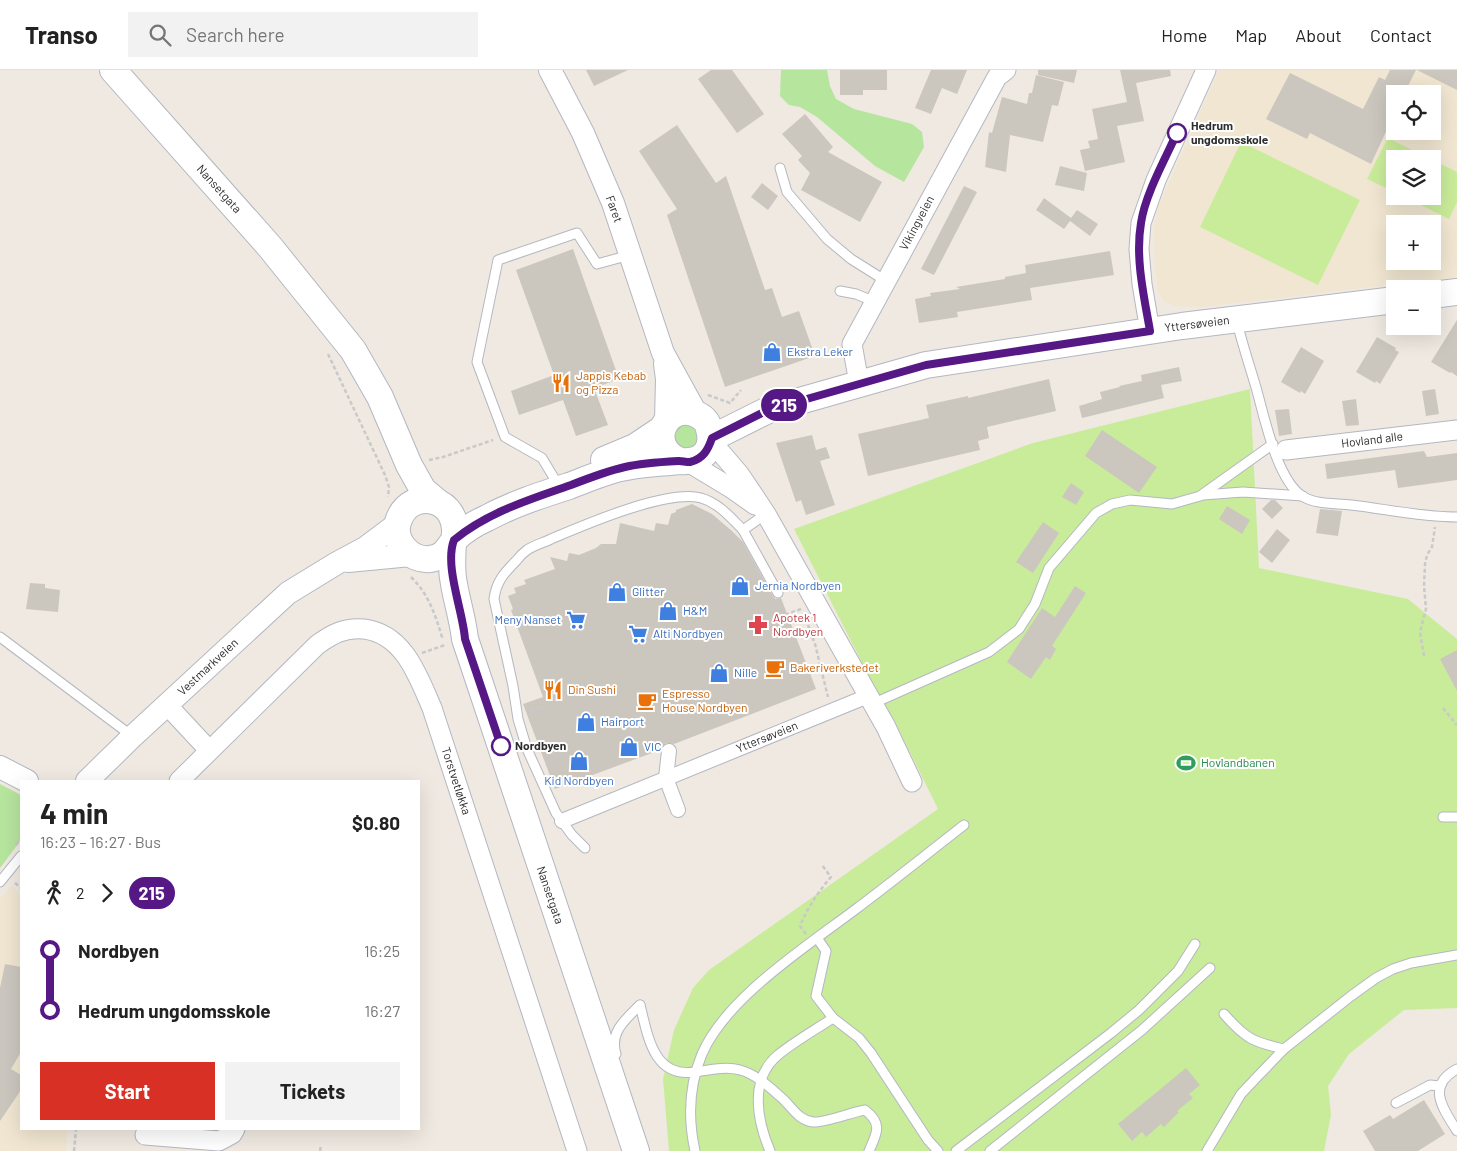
<!DOCTYPE html>
<html lang="en">
<head>
<meta charset="utf-8">
<style>
  body { margin:0; font-family:Barlow,sans-serif; background:#f2f2f2; color:#222; height:100vh; display:flex; flex-direction:column; font-size:19px; white-space:nowrap }
  * { box-sizing:border-box; margin:0 }
  p { font-size:16px; color:#767676 }
  .icon { flex:none; width:28px; height:28px; fill:none; stroke:currentColor; stroke-width:2; stroke-linecap:round; stroke-linejoin:round }
  .map { position:relative; flex:1; overflow:hidden }
  .drawer { position:absolute; left:20px; top:710px; width:400px; height:350px; display:flex; flex-direction:column; background:#fff; border-radius:0px; box-shadow:0 5px 20px #0002 }
  .drawer>* { flex:none }
  .badge { padding:0 10px; border-radius:16px; font-size:18px; line-height:32px }
  .controls { position:absolute; left:1386px; top:15px; display:grid; gap:10px }
  .controls a { display:grid; place-items:center; width:55px; height:55px; border-radius:0px; background:#fff; box-shadow:0 5px 20px #0002; font-size:25px }
  .map>.badge { position:absolute; translate:-50% -50%; box-shadow:0 0 0 2px #fff }
  .legs { display:flex; align-items:center; gap:8px; height:55px; padding:0 20px; font-size:16px }
  .legs p { margin-inline-start:auto }
  .head { display:flex; align-items:center; justify-content:space-between; height:85px; padding:0 20px }
  h1 { font-size:28px; font-weight:700; line-height:38px }
  .cta { display:flex; gap:10px; margin-top:auto; padding:10px 20px }
  .cta a { flex:1; height:58px; border-radius:0px; background:#d93025; color:#fff; font-size:20px; font-weight:700; line-height:58px; text-align:center }
  .cta a+a { background:#f2f2f2; color:#222 }
  ul { padding:0 20px; list-style:none }
  li { display:flex; align-items:center; gap:18px; height:60px; font-size:19px }
  li i { display:grid; place-items:center; width:8px; height:100%; margin:0 6px; background:currentColor }
  li i::after { content:''; width:12px; height:12px; margin:-6px; border:4px solid; border-radius:50%; background:#fff }
  li p { margin-inline-start:auto }
  li:first-child i { background:linear-gradient(#0000 50%,currentColor 0) }
  li:last-child i { background:linear-gradient(currentColor 50%,#0000 0) }
  header { display:flex; align-items:center; gap:30px; box-sizing:border-box; height:70px; padding:0 25px; background:#fff; border-bottom:1px solid #e0e0e0 }
  header strong { font-size:24px }
  nav { display:flex; gap:28px; margin-inline-start:auto; font-size:18px }
  .search { width:350px; height:45px; background:#f2f2f2; display:flex; align-items:center; gap:12px; box-sizing:border-box; padding:0 18px; border-radius:0px; color:#767676; font-size:19px }
  .map>svg:first-child { display:block }
  .education { fill:#f0e6d1; fill-rule:evenodd }
  .green { fill:#b6e59e }
  .pitch { fill:#c9ec9a }
  .building { fill:#cbc7bf }
  .lines { fill:none; stroke-linecap:round; stroke-linejoin:round }
  .service-casing { stroke:#b4b7c1; stroke-width:11 }
  .pedestrian-casing { stroke:#b4b7c1; stroke-width:16 }
  .minor-casing { stroke:#b4b7c1; stroke-width:21 }
  .tertiary-casing { stroke:#b4b7c1; stroke-width:24 }
  .secondary-casing { stroke:#b4b7c1; stroke-width:28 }
  .path { stroke:#c9c9c9; stroke-width:2.5; stroke-dasharray:4 2.5; stroke-linecap:butt }
  .service { stroke:#fff; stroke-width:9 }
  .pedestrian { stroke:#fff; stroke-width:14 }
  .minor { stroke:#fff; stroke-width:19 }
  .tertiary { stroke:#fff; stroke-width:22 }
  .secondary { stroke:#fff; stroke-width:26 }
  .line-1-casing { stroke:#fff; stroke-width:11 }
  .line-1 { stroke:#561885; stroke-width:8 }
  .stop-1-dot { fill:#fff; stroke:#561885; stroke-width:2.5 }
  .labels { text-anchor:middle; stroke-width:4; stroke-linejoin:round; paint-order:stroke }
  .stop-label { font-size:12px; font-weight:bold; fill:#2e2e2e; stroke:#fff; text-anchor:start }
  .street-label { font-size:12px; fill:#2e2e2e; stroke:#fff }
  .shop-label { font-size:12px; fill:#366cbe; stroke:#fff; text-anchor:start }
  .food-label { font-size:12px; fill:#c56008; stroke:#fff; text-anchor:start }
  .health-label { font-size:12px; fill:#be3a42; stroke:#fff; text-anchor:start }
  .leisure-label { font-size:12px; fill:#27864d; stroke:#fff; text-anchor:start }
</style>
</head>
<body>
<header>
<strong>Transo</strong>
<div class="search"><svg class="icon" aria-label="search" viewBox="0 0 24 24"><circle cx="10" cy="10" r="6"/><path d="M15 15l6 6"/></svg>Search here</div>
<nav><a>Home</a><a>Map</a><a>About</a><a>Contact</a></nav>
</header>
<div class="map">
<svg width="1457" height="1081" viewBox="0 0 1457 1081">
  <rect width="100%" height="100%" fill="#efe9e1"/>
  <g class="education">
    <path d="M1219 0H1457V207L1201 237 1175 236 1164 231 1158 221 1155 194 1154 157 1159 135ZM1395 24H1432V61H1395ZM1395 89H1432V126H1395ZM1395 154H1432V191H1395Z"/>
    <polygon points="11,816 21,825 21,1059 67,1059 66,1081 0,1081 0,829"/>
  </g>
  <g class="green">
    <polygon points="781,0 827,0 830,16 836,29 854,39 912,54 922,62 924,77 904,112 875,96 817,47 800,37 789,35 780,26"/>
    <polygon points="690,354 699,361 696,375 686,380 676,375 674,361 679,355"/>
    <polygon points="0,714 21,725 21,770 0,798"/>
  </g>
  <g class="pitch">
    <polygon points="1388,68 1430,89 1395,89 1395,122 1367,109"/>
    <polygon points="1241,72 1360,130 1318,215 1200,157"/>
    <polygon points="1433,90 1457,102 1457,132 1449,149 1403,126 1432,126"/>
    <polygon points="1250,319 1259,498 1408,529 1457,569 1457,938 1404,940 1349,984 1328,1016 1331,1045 1324,1081 669,1081 663,1009 674,960 693,918 709,900 938,739 893,648 885,638 794,459 1033,373"/>
  </g>
  <g class="building">
    <polygon points="586,0 628,0 594,16"/>
    <polygon points="711,0 732,0 764,44 737,63 698,9"/>
    <polygon points="840,0 887,0 887,20 863,20 863,25 840,25"/>
    <polygon points="931,0 967,0 957,24 942,18 931,44 915,38"/>
    <polygon points="1038,0 1077,0 1074,13 1038,5"/>
    <polygon points="1120,0 1170,0 1171,6 1136,13 1144,51 1117,56 1125,92 1085,101 1080,80 1090,78 1088,71 1098,69 1092,39 1127,32"/>
    <polygon points="1390,0 1416,0 1404,24 1395,24 1395,42 1371,94 1310,63 1307,69 1266,49 1290,3 1363,39 1379,7 1385,10"/>
    <polygon points="1417,0 1457,0 1457,20"/>
    <polygon points="1036,5 1064,12 1058,36 1052,35 1043,72 1010,65 1006,102 985,97 989,62 992,63 1002,27 1027,34 1029,23 1032,23"/>
    <polygon points="805,44 833,77 828,82 882,112 860,152 801,120 810,103 798,90 802,86 782,64"/>
    <polygon points="677,55 716,113 726,106 765,220 772,218 782,247 799,241 815,286 725,317 667,145 677,139 639,81"/>
    <polygon points="1060,96 1087,103 1084,121 1055,115"/>
    <polygon points="762,113 778,126 768,140 751,127"/>
    <polygon points="964,116 977,122 934,205 921,199"/>
    <polygon points="1044,128 1071,148 1077,140 1098,154 1090,166 1070,151 1064,159 1036,140"/>
    <polygon points="573,179 619,309 594,318 608,355 576,366 563,330 519,345 511,321 554,305 516,200"/>
    <polygon points="1110,181 1114,205 1030,218 1032,230 957,242 958,247 919,253 915,229 931,226 930,223 960,219 956,217 1005,209 1005,207 1026,203 1025,195"/>
    <polygon points="1457,250 1457,306 1451,302 1450,303 1431,292"/>
    <polygon points="1377,267 1396,278 1395,280 1399,282 1380,314 1376,311 1375,313 1356,302"/>
    <polygon points="1301,277 1324,291 1305,324 1301,321 1300,323 1281,312"/>
    <polygon points="1179,297 1182,311 1161,315 1164,328 1082,348 1079,336 1102,329 1100,322 1120,317 1119,316 1142,311 1141,305"/>
    <polygon points="1049,309 1056,341 987,357 989,368 978,371 980,380 868,406 858,364 929,348 926,335 968,326 968,328"/>
    <polygon points="1435,319 1439,344 1426,346 1422,321"/>
    <polygon points="1356,329 1359,355 1346,356 1342,331"/>
    <polygon points="1289,339 1292,364 1279,366 1275,340"/>
    <polygon points="1102,360 1157,397 1139,423 1085,386"/>
    <polygon points="812,365 816,380 826,377 830,388 820,391 835,435 806,445 801,430 796,432 776,373"/>
    <polygon points="1424,381 1427,387 1457,383 1457,410 1398,418 1395,400 1327,409 1325,394"/>
    <polygon points="1071,413 1084,422 1076,435 1062,427"/>
    <polygon points="1271,430 1275,430 1283,438 1272,449 1262,439"/>
    <polygon points="692,434 712,444 732,461 743,472 773,526 775,529 781,528 816,619 674,674 666,673 660,680 555,719 523,634 543,627 511,540 513,539 508,526 516,523 514,518 526,514 524,510 555,499 550,487 567,491 569,483 579,485 596,478 601,474 616,474 620,453 654,461 656,453 668,455 671,444 676,442 676,440"/>
    <polygon points="1227,436 1250,450 1242,464 1219,449"/>
    <polygon points="1320,439 1342,441 1338,466 1316,463"/>
    <polygon points="1043,452 1059,463 1033,503 1016,492"/>
    <polygon points="1277,459 1290,470 1272,493 1259,482"/>
    <polygon points="30,513 45,514 45,518 60,520 58,542 26,539"/>
    <polygon points="1075,516 1086,523 1052,576 1056,579 1050,590 1046,587 1031,609 1007,592 1042,538 1055,547"/>
    <polygon points="1457,580 1457,621 1440,589"/>
    <polygon points="5,894 21,897 21,982 11,999 21,1005 21,1020 0,1051 0,918"/>
    <polygon points="1186,998 1200,1015 1189,1024 1193,1028 1177,1041 1179,1042 1164,1057 1161,1054 1146,1067 1142,1062 1132,1071 1118,1054"/>
    <polygon points="1424,1030 1445,1064 1418,1081 1375,1081 1363,1061 1390,1045 1393,1049"/>
  </g>
  <g class="lines">
    <g class="service-casing">
      <g id="service">
        <polyline points="780,98 787,122 827,169 851,189 886,211"/>
        <polyline points="840,221 856,224 875,232"/>
        <path d="M1237 252C1242 273 1249 294 1255 314 1264 344 1276 409 1302 426 1316 435 1335 433 1351 435 1386 439 1421 447 1457 447"/>
        <polyline points="554,408 542,388 505,367 477,292 498,190 577,163 597,194 630,185"/>
        <polyline points="1203,425 1243,422 1303,426"/>
        <polyline points="743,460 778,523"/>
        <polyline points="0,567 132,666"/>
        <polyline points="872,634 989,582 1019,559 1035,534 1049,498 1096,443 1112,434 1130,430 1172,434 1200,426 1273,374"/>
        <polyline points="1443,747 1457,747"/>
        <path d="M585 778 572 765 556 743 527 679 518 649 513 616 494 529C496 512 504 503 516 491 519 487 523 483 527 480 534 475 543 473 551 469 584 455 667 419 701 428 719 433 731 448 743 460L766 444"/>
        <polyline points="0,812 21,786"/>
        <polyline points="817,868 826,881 816,926 833,948 859,968 871,983 928,1070 938,1081"/>
        <path d="M640 935C648 966 653 1008 695 1002 709 1000 726 996 740 1000 756 1004 772 1019 784 1030 793 1039 799 1050 813 1052 825 1053 852 1042 865 1040 883 1054 877 1063 869 1081"/>
        <path d="M1224 944C1246 969 1253 972 1284 979"/>
        <path d="M616 984C609 962 626 949 640 935"/>
        <path d="M1457 999C1425 1016 1444 1040 1457 1061"/>
        <polyline points="1396,1033 1430,1015 1440,1016"/>
        <path d="M695 1081C688 1049 689 1015 702 984 726 928 807 876 856 839 892 812 928 783 964 755"/>
        <path d="M770 1081C757 1050 749 1009 778 985 795 971 815 960 833 948"/>
        <polyline points="956,1081 1111,963 1139,940 1178,901 1195,874"/>
        <polyline points="990,1081 1142,960 1210,898"/>
        <polyline points="1207,1081 1241,1024 1258,1006 1284,979 1351,926 1376,908 1393,899 1411,893 1457,885"/>
      </g>
    </g>
    <g class="pedestrian-casing">
      <g id="pedestrian">
        <polyline points="669,681 666,708 678,740"/>
        <polyline points="562,751 868,626"/>
      </g>
    </g>
    <g class="minor-casing">
      <g id="minor">
        <polyline points="1150,261 1142,214 1139,179 1141,153 1156,110 1206,0"/>
        <polyline points="859,313 852,274 997,7 1006,0"/>
        <polyline points="711,371 740,405 766,444 886,657 912,712"/>
        <polyline points="1286,380 1457,360"/>
        <polyline points="688,392 731,418 755,435"/>
        <polyline points="167,635 209,680"/>
        <path d="M179 711 317 575C332 564 345 557 364 559 404 564 418 606 432 638L577 1081"/>
        <polyline points="145,1065 219,1071 232,1064 235,1059"/>
      </g>
    </g>
    <g class="tertiary-casing">
      <g id="tertiary">
        <polyline points="550,0 583,63 613,133 663,283 696,343"/>
        <polyline points="665,294 667,309 666,351"/>
        <polyline points="348,491 411,485"/>
        <polyline points="0,697 27,711"/>
        <polyline points="87,711 132,667 288,523 337,493 365,478 397,454"/>
      </g>
    </g>
    <g class="secondary-casing">
      <g id="secondary">
        <polyline points="113,0 270,177 353,280 380,327 409,395 423,420 436,431"/>
        <polyline points="1432,225 1457,222"/>
        <polyline points="712,368 768,340 926,295 1182,256 1395,230"/>
        <polyline points="604,390 635,377 662,359"/>
        <path d="M454 470C463 427 409 415 398 452 392 471 410 491 430 489 445 487 447 479 455 469 464 460 476 453 487 448 513 434 541 425 569 416 588 409 607 400 626 397 644 393 662 393 680 391 701 393 715 381 709 359 708 353 704 348 698 345 668 329 643 375 680 391"/>
        <path d="M453 473C452 487 451 500 454 514 457 532 463 550 465 569L636 1081"/>
      </g>
    </g>
    <g class="path">
      <polyline points="328,284 385,405 389,417 388,427"/>
      <polyline points="708,325 730,333 741,320"/>
      <polyline points="429,390 443,387 493,370"/>
      <path d="M411 507C430 526 435 545 443 570"/>
      <polyline points="779,547 801,539"/>
      <polyline points="808,555 815,574 828,627"/>
      <polyline points="422,583 445,575"/>
      <polyline points="1424,586 1420,562 1426,539 1424,516 1425,494 1427,485 1432,477 1435,457"/>
      <polyline points="1443,638 1457,655"/>
      <polyline points="530,642 545,637"/>
      <polyline points="16,775 21,768"/>
      <polyline points="15,813 21,818"/>
      <path d="M806 864 800 856C808 837 818 822 831 807L822 795"/>
      <polyline points="74,1081 76,1059"/>
      <polyline points="320,1081 321,1075"/>
    </g>
    <use href="#service" class="service"/>
    <use href="#pedestrian" class="pedestrian"/>
    <use href="#minor" class="minor"/>
    <use href="#tertiary" class="tertiary"/>
    <use href="#secondary" class="secondary"/>
  </g>
  <g class="lines">
    <g class="line-1-casing">
      <path id="line-1" d="M501 676 465 569C463 541 444 496 454 470 488 442 531 429 571 415 589 408 607 401 625 397 642 393 661 392 679 391 682 391 686 392 690 392 703 389 708 380 712 368L768 340 926 295 1150 261C1144 226 1135 188 1141 153 1145 125 1165 89 1177 63"/>
    </g>
    <use href="#line-1" class="line-1"/>
  </g>
  <defs>
    <g id="shop-bare" transform="scale(1.5)"><path d="M-5-2.5h2.3a2.7 3.5 0 0 1 5.4 0H5L5.5 6h-11ZM-1.5-2.5h3a1.5 2.3 0 0 0-3 0Z" fill="#3f7fe0" stroke="#fff" stroke-width="2.5" paint-order="stroke"/></g>
    <g id="restaurant-bare" transform="scale(1.5)"><path d="M-5-6h1v4h1v-4h1v4h1v-4h1v5L-1.5 .5V6h-2V.5L-5-1ZM5-6V6H3V1.5H1.5Q1.5-4 5-6Z" fill="#e8710a" stroke="#fff" stroke-width="2.5" paint-order="stroke"/></g>
    <g id="supermarket-bare" transform="scale(1.5)"><path d="M-6-5.5h2.5l.6 2H6L4.5 2H-2.5L-4.4-4H-6ZM-1.5 3.2a1.3 1.3 0 1 0 .1 0ZM3 3.2a1.3 1.3 0 1 0 .1 0Z" fill="#3f7fe0" stroke="#fff" stroke-width="2.5" paint-order="stroke"/></g>
    <g id="pharmacy-bare" transform="scale(1.5)"><path d="M-2-6h4v4h4v4h-4v4h-4v-4h-4v-4h4Z" fill="#e0444e" stroke="#fff" stroke-width="2.5" paint-order="stroke"/></g>
    <g id="cafe-bare" transform="scale(1.5)"><path d="M-5.5-4.5H6V0H3Q3 3.5 0 3.5H-2.5Q-5.5 3.5-5.5 0ZM3-3.2v2h1.7v-2ZM-6 4.5H4V6H-6Z" fill="#e8710a" stroke="#fff" stroke-width="2.5" paint-order="stroke"/></g>
    <g id="stadium-bare" transform="scale(1.5)"><path d="M0-5a6.5 5 0 1 0 0 10a6.5 5 0 1 0 0-10ZM-3.5-1.8h7v3.6h-7Z" fill="#2e9e5b" stroke="#fff" stroke-width="2.5" paint-order="stroke"/></g>
  </defs>
  <g fill-rule="evenodd">
    <use href="#shop-bare" x="772" y="282"/>
    <use href="#restaurant-bare" x="561" y="313"/>
    <use href="#shop-bare" x="740" y="516"/>
    <use href="#shop-bare" x="617" y="522"/>
    <use href="#shop-bare" x="668" y="541"/>
    <use href="#supermarket-bare" x="576" y="550"/>
    <use href="#pharmacy-bare" x="758" y="555"/>
    <use href="#supermarket-bare" x="638" y="564"/>
    <use href="#cafe-bare" x="775" y="598"/>
    <use href="#shop-bare" x="719" y="603"/>
    <use href="#restaurant-bare" x="553" y="620"/>
    <use href="#cafe-bare" x="647" y="631"/>
    <use href="#shop-bare" x="586" y="652"/>
    <use href="#shop-bare" x="629" y="677"/>
    <use href="#shop-bare" x="579" y="691"/>
    <use href="#stadium-bare" x="1186" y="693"/>
  </g>
  <g class="stop-1-dot">
    <circle cx="1177" cy="63" r="9"/>
    <circle cx="501" cy="676" r="9"/>
  </g>
  <g class="labels">
    <g class="stop-label">
      <text x="1191" y="60">Hedrum<tspan x="1191" dy="14">ungdomsskole</tspan></text>
      <text x="515" y="680">Nordbyen</text>
    </g>
    <g class="street-label">
      <text transform="translate(219 119) rotate(48)" y="4">Nansetgata</text>
      <text transform="translate(614 139) rotate(70)" y="4">Faret</text>
      <text transform="translate(917 153) rotate(-62)" y="4">Vikingveien</text>
      <text transform="translate(1197 254) rotate(-7)" y="4">Yttersøveien</text>
      <text transform="translate(1372 370) rotate(-7)" y="4">Hovland alle</text>
      <text transform="translate(208 597) rotate(-43)" y="4">Vestmarkveien</text>
      <text transform="translate(767 667) rotate(-22)" y="4">Yttersøveien</text>
      <text transform="translate(456 711) rotate(72)" y="4">Torstvetløkka</text>
      <text transform="translate(550 825) rotate(71)" y="4">Nansetgata</text>
    </g>
    <g class="shop-label">
      <text x="787" y="286">Ekstra Leker</text>
      <text x="755" y="520">Jernia Nordbyen</text>
      <text x="632" y="526">Glitter</text>
      <text x="683" y="545">H&amp;M</text>
      <text x="561" y="554" text-anchor="end">Meny Nanset</text>
      <text x="653" y="568">Alti Nordbyen</text>
      <text x="734" y="607">Nille</text>
      <text x="601" y="656">Hairport</text>
      <text x="644" y="681">VIC</text>
      <text x="579" y="715" text-anchor="middle">Kid Nordbyen</text>
    </g>
    <g class="food-label">
      <text x="576" y="310">Jappis Kebab<tspan x="576" dy="14">og Pizza</tspan></text>
      <text x="790" y="602">Bakeriverkstedet</text>
      <text x="568" y="624">Din Sushi</text>
      <text x="662" y="628">Espresso<tspan x="662" dy="14">House Nordbyen</tspan></text>
    </g>
    <g class="health-label">
      <text x="773" y="552">Apotek 1<tspan x="773" dy="14">Nordbyen</tspan></text>
    </g>
    <g class="leisure-label">
      <text x="1201" y="697">Hovlandbanen</text>
    </g>
  </g>
</svg>
<div class="controls">
<a><svg class="icon" aria-label="locate" viewBox="0 0 24 24"><circle cx="12" cy="12" r="6"/><path d="M12 2v4M12 18v4M2 12h4M18 12h4"/></svg></a>
<a><svg class="icon" aria-label="layers" viewBox="0 0 24 24"><path d="M12 4l9 5-9 5-9-5zM3 14l9 5 9-5"/></svg></a>
<a>+</a>
<a>−</a>
</div>
<b class="badge" style="left:784px;top:335px;background:#561885;color:#fff">215</b>
<section class="drawer">
<div class="head"><div><h1>4 min</h1><p>16:23 – 16:27 · Bus</p></div><b>$0.80</b></div>
<div class="legs"><svg class="icon" aria-label="walk" viewBox="0 0 24 24"><circle cx="13" cy="4" r="2"/><path d="M13 8l-2 6 4 7M11 14l-3 7M7 12l3-4h3l4 4"/></svg>2<svg class="icon" aria-label="forward" viewBox="0 0 24 24"><path d="M9 5l7 7-7 7"/></svg><b class="badge" style="background:#561885;color:#fff">215</b></div>
<ul>
<li><i style="color:#561885"></i><b>Nordbyen</b><p>16:25</p></li>
<li><i style="color:#561885"></i><b>Hedrum ungdomsskole</b><p>16:27</p></li>
</ul>
<div class="cta"><a>Start</a><a>Tickets</a></div>
</section>
</div>
</body>
</html>
